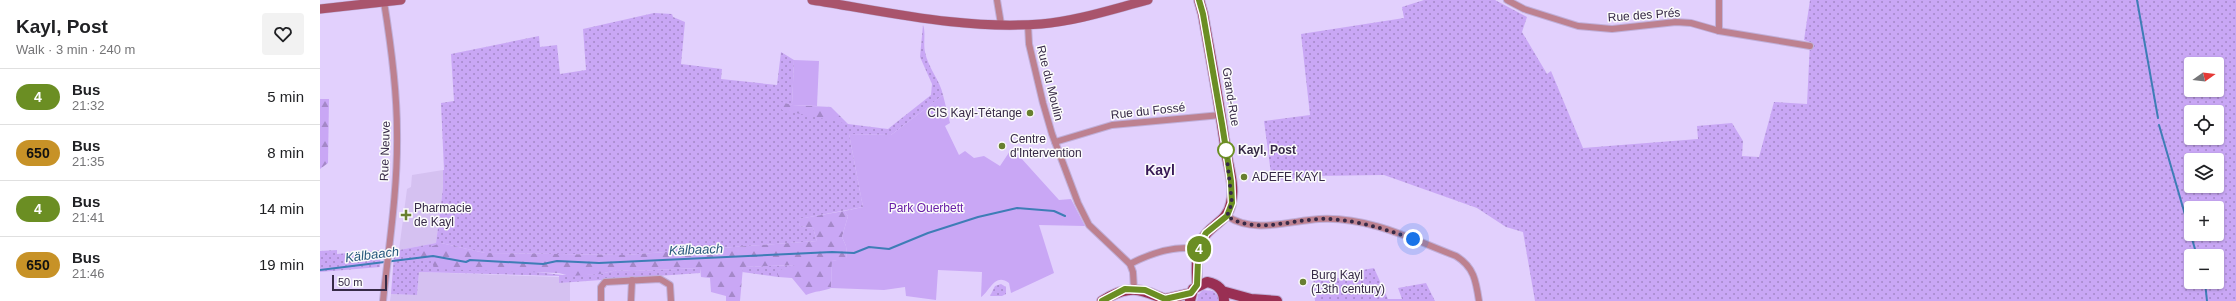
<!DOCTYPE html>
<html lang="en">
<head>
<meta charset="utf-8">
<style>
  body { margin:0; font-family:Helvetica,sans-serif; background:#f2f2f2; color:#202124; height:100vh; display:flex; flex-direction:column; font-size:15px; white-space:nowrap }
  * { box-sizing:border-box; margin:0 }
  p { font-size:13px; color:#757577 }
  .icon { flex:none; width:22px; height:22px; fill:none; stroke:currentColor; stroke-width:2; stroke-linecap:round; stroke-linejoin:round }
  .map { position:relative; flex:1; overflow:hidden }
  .sheet { display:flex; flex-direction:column; background:#fff; width:320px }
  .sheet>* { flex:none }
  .badge { padding:0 8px; border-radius:13px; font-size:14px; line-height:26px }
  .needle { width:26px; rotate:76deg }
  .fabs { position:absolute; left:1864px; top:57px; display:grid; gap:8px }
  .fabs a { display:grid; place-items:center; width:40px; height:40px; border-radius:4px; background:#fff; box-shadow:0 1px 3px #0004; font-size:20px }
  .scale { position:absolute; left:12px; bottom:10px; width:55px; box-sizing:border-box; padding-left:4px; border:2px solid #372a47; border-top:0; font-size:11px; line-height:14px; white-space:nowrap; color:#372a47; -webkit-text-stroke:3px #fbfbfb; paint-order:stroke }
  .you { position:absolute; width:20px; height:20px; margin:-10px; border:3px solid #fff; border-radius:50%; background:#1a73e8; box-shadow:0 0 0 6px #1a73e833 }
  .map>.badge { position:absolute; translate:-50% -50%; box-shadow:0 0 0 2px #fff }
  .round { display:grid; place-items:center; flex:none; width:42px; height:42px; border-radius:4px; background:#f2f2f2 }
  .summary { display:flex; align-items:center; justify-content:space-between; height:68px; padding:0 16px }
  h1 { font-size:19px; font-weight:700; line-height:30px }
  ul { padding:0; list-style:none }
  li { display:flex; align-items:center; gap:12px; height:56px; padding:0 16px; border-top:1px solid #e0e0e0 }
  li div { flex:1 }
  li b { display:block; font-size:15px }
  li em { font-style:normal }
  li .badge { min-width:44px; font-weight:700; text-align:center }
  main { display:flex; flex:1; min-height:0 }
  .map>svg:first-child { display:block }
  .built { fill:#d5c1f1 }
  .grass { fill:url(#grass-dots); fill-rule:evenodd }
  .forest { fill:url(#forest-firs) }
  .green { fill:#c9a7f5 }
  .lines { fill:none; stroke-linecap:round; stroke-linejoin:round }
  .stream { stroke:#3e7db6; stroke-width:2 }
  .minor-casing { stroke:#c0afd9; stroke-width:8 }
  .secondary-casing { stroke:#c0afd9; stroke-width:10 }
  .primary-casing { stroke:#c0afd9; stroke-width:12 }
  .minor { stroke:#bd8190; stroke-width:6 }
  .secondary { stroke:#a9546c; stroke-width:9 }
  .primary { stroke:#992f53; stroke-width:10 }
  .line-casing { stroke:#fff; stroke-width:9 }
  .line { stroke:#6b8e23; stroke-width:6 }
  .walk { stroke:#372a47; stroke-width:4; stroke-dasharray:0 7.2 }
  .poi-dot { fill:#687f30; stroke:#fbfbfb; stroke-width:1.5 }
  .stop-dot { fill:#fff; stroke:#6b8e23; stroke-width:2 }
  .labels { text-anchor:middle; stroke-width:3; stroke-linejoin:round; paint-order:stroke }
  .street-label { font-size:12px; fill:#372a47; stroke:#fbfbfb }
  .poi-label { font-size:12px; fill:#372a47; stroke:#fbfbfb; text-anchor:start }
  .stop-label { font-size:12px; font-weight:bold; fill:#372a47; stroke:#fbfbfb; text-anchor:start }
  .park-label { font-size:12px; fill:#6a1fa7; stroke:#fbfbfb }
  .water-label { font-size:13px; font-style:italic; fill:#29597d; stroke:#fbfbfb }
  .quarter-label { font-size:14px; font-weight:bold; fill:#371955; stroke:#fbfbfb }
</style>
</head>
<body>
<main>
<section class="sheet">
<div class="summary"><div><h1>Kayl, Post</h1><p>Walk · 3 min · 240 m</p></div><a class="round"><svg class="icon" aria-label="heart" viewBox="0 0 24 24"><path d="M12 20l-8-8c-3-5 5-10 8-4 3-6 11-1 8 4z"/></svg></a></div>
<ul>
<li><span class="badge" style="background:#6b8e23;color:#fff">4</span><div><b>Bus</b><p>21:32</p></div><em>5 min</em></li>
<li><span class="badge" style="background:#c79227;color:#111">650</span><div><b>Bus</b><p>21:35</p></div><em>8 min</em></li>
<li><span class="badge" style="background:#6b8e23;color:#fff">4</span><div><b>Bus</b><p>21:41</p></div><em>14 min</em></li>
<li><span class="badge" style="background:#c79227;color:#111">650</span><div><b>Bus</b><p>21:46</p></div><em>19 min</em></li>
</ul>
</section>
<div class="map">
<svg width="1916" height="301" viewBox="0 0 1916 301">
  <defs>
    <pattern id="grass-dots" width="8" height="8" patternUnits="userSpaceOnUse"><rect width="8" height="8" fill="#c9a7f5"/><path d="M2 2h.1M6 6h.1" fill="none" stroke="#a488c8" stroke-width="1.8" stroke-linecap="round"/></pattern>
    <pattern id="forest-firs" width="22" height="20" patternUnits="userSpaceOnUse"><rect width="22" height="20" fill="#c9a7f5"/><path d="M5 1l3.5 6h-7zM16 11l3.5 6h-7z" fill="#a488c8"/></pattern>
  </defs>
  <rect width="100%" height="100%" fill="#e2d0fd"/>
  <g class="built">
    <polygon points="123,170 123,188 116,243 79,250 87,189 91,187 92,175"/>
    <polygon points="99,272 239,277 239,283 250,282 250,301 70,301 71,294 97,295"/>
  </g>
  <g class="grass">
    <path d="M1104 0H1175L1207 17 1202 32 1227 74 1231 71 1263 148 1378 139 1377 126 1412 123 1423 141 1422 156 1439 157 1454 102 1487 104 1490 42 1484 40 1490 0H1916V301H1215L1203 232 1186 227 1157 208 1064 175 994 176 952 181 944 121 990 115 981 34 1084 18 1082 7ZM1871 64H1897V90H1871ZM1871 112H1897V138H1871ZM1871 160H1897V186H1871ZM1871 208H1897V234H1871ZM1871 256H1897V282H1871Z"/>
    <path d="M334 13 352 14 353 17 365 22 361 64 402 69 401 79 457 85 461 52 474 60 472 105 462 102 528 124 568 129 611 95 612 84 600 57 603 25C606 31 603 44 605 52 608 68 620 80 623 95L571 135 529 134 543 207 479 219 480 226 493 228 497 241 305 255 165 253 121 243 111 260 242 275 280 274 297 270 312 271 380 268V273L239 283V276L99 272 97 295 71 294 74 255 79 250 116 243 123 188V170H124L121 103 134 101 131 54 219 36 220 47 237 45 240 74 266 70 263 29Z"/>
    <polygon points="17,250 17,254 61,250 60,267 0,272 0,251"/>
    <polygon points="477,265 458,271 458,277 422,272 423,267"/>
    <polygon points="1054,268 1068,299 1082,299 1078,288 1106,283 1115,301 995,301 993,275 1027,279 1025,273"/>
    <polygon points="681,284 686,287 686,294 682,296 670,296 675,286"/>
    <polygon points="883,290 893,291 898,296 898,301 877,301 878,295"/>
  </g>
  <g class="forest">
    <polygon points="0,99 9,99 8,163 0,169"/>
    <polygon points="461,102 472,105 511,107 528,124 462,110"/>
    <path d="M524 211 528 216 522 237 526 246 527 259 512 261 511 288C505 291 494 291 486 295L472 278 458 277 457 271 475 265 423 267 420 301H406V296L391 292 390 278 381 277 380 268 312 271 297 270 280 274 250 276 239 273 115 269 111 260 101 261 97 256 99 251 121 243 165 253 305 255 497 241 493 228 480 226 478 219Z"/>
  </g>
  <g class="green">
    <polygon points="474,60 499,61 497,106 472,105"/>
    <path d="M623 95 630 123 625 126 639 155 645 151 654 158 664 156 680 166 692 148 739 200 751 199 765 226 719 225 734 273 691 293 689 283C675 272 670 291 661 297L662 272 618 270 616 300 586 296 585 287 564 290 511 288 512 261 527 258 526 246 522 237 528 216 524 211 543 207 529 134 571 135Z"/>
  </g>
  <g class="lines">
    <g class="stream">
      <polyline points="1817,0 1838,118"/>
      <polyline points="1839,125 1877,256"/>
      <polyline points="0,270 113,256 146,262 150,260 223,264 237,261 279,263 512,252 534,253 549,247 569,249 608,233 658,217 697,208 734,211 745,216"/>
      <polyline points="1885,282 1887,301"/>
    </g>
    <g class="minor-casing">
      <g id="minor">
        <polyline points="677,0 681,24"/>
        <polyline points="1187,0 1204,9 1258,26 1292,29 1356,22 1371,23 1399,31 1490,46"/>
        <polyline points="1399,0 1399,31"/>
        <polyline points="708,25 709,44 723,103 732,134 758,203 769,225 810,264 813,272 814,289"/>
        <polyline points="735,142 792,125 901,115"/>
        <path d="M907 216C933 234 970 221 999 219 1047 216 1092 239 1136 256 1154 267 1156 281 1159 301"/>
        <path d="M810 264C831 253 856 245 879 249"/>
        <path d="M63 301C69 245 78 188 77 132 77 88 71 45 64 2"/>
        <polyline points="281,301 281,287 285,282 340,279 350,285 351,301"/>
        <polyline points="311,301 312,280"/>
      </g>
    </g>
    <g class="secondary-casing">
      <g id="secondary">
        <path d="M492 0C568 12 644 30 721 24 757 21 793 9 828 0"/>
        <polyline points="0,9 81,0"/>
      </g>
    </g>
    <g class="primary-casing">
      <g id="primary">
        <path d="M877 285C877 271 875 253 882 240 889 225 908 222 911 203 915 188 909 168 906 152 900 106 891 60 883 14L879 0"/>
        <polyline points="902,291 931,299 957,301"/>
        <polyline points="845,299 871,293"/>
        <path d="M782 301C810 283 821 289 849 301"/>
        <path d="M870 301 873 289 887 282C898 284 904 290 904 301"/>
      </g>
    </g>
    <use href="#minor" class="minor"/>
    <use href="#secondary" class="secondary"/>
    <use href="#primary" class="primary"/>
  </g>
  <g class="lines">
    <g class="line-casing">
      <polyline id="line" points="782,301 805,289 825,290 845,299 871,293 877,285 878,260 882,240 886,233 907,216 912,203 911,181 902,124 883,14 879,0"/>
    </g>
    <use href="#line" class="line"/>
    <path class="walk" d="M906 150 912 203 907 216C936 236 977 217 1010 219 1040 221 1065 229 1093 239"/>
  </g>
  <g class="poi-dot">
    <circle cx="710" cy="113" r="4"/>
    <circle cx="682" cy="146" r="4"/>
    <circle cx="924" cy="177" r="4"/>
    <path d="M84 209h4v4h4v4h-4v4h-4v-4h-4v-4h4z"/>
    <circle cx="983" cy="282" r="4"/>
  </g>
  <circle class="stop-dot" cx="906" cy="150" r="8"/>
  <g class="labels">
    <g class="street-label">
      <text transform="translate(1324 15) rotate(-4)" y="4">Rue des Prés</text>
      <text transform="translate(730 83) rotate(76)" y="4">Rue du Moulin</text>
      <text transform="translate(911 97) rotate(81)" y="4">Grand-Rue</text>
      <text transform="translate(828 111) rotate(-6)" y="4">Rue du Fossé</text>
      <text transform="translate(65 151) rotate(-88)" y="4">Rue Neuve</text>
    </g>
    <g class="poi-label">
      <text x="702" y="117" text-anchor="end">CIS Kayl-Tétange</text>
      <text x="690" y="143">Centre<tspan x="690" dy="14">d'Intervention</tspan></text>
      <text x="932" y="181">ADEFE KAYL</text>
      <text x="94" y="212">Pharmacie<tspan x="94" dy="14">de Kayl</tspan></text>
      <text x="991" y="279">Burg Kayl<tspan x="991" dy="14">(13th century)</tspan></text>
    </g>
    <g class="stop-label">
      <text x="918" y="154">Kayl, Post</text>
    </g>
    <g class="park-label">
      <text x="606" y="212">Park Ouerbett</text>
    </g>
    <g class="water-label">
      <text transform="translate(376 249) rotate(-2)" y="5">Kälbaach</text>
      <text transform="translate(52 254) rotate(-7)" y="5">Kälbaach</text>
    </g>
    <g class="quarter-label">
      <text x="840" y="175">Kayl</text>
    </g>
  </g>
</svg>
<div class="fabs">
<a><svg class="needle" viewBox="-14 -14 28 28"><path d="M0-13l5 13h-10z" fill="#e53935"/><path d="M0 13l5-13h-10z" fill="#757577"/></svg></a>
<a><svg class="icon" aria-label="locate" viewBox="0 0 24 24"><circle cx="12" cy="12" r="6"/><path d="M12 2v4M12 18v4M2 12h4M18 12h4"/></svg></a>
<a><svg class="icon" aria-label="layers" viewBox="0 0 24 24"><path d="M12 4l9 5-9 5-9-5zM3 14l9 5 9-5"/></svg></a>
<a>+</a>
<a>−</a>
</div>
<div class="scale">50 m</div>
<div class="you" style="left:1093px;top:239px"></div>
<b class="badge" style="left:879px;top:249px;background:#6b8e23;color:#fff">4</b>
</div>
</main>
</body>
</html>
